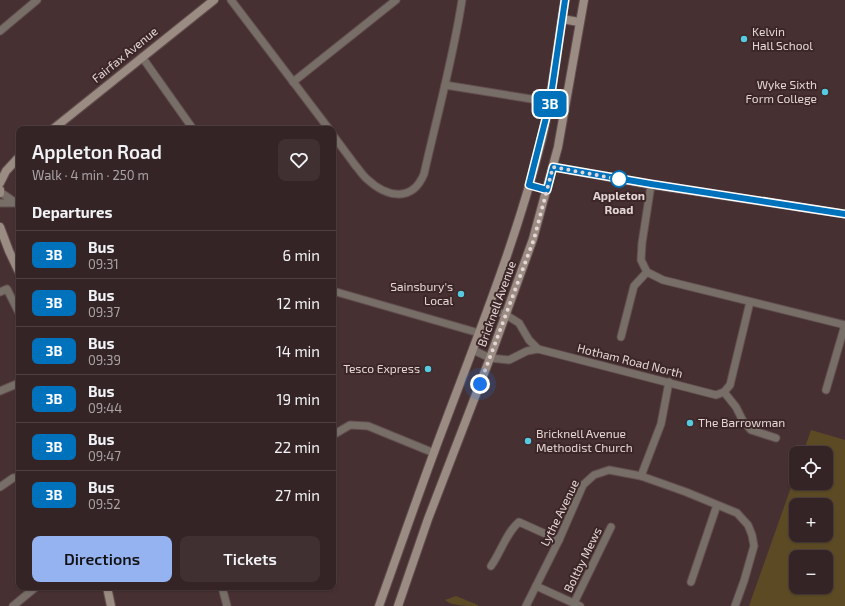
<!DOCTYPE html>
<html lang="en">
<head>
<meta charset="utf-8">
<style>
  body { margin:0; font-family:"Exo 2",sans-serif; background:#403032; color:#f1f3f6; height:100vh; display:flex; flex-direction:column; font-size:15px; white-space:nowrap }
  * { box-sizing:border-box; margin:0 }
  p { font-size:13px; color:#aaa4a7 }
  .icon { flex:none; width:22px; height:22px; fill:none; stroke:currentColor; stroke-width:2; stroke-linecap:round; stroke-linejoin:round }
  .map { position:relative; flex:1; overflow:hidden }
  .side { position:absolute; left:16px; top:126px; width:320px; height:464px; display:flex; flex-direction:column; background:#352425; border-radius:8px; box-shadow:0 1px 3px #0004,0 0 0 1px #4f4142 }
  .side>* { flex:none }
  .badge { padding:0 8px; border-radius:6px; font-size:14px; line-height:26px }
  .controls { position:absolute; left:789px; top:446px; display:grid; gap:8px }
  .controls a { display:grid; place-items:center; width:44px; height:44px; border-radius:8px; background:#352425; box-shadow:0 1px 3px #0004,0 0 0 1px #4f4142; font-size:20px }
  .you { position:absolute; width:20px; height:20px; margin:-10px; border:3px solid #fff; border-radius:50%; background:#1a73e8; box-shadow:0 0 0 6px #1a73e833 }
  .map>.badge { position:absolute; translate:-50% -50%; box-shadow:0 0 0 2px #fff }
  h2 { padding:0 16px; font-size:15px; line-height:36px }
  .round { display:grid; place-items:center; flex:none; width:42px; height:42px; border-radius:8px; background:#403032 }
  .overview { display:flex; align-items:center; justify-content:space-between; height:68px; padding:0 16px }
  h1 { font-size:19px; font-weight:600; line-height:30px }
  .action { display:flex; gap:8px; margin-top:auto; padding:8px 16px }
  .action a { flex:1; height:46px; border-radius:8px; background:#95b2f1; color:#111; font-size:16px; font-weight:600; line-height:46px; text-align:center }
  .action a+a { background:#403032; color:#f1f3f6 }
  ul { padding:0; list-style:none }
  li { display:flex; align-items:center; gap:12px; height:48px; padding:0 16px; border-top:1px solid #4f4142 }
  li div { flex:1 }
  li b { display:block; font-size:15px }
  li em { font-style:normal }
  li .badge { min-width:44px; font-weight:700; text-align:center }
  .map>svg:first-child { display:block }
  .green { fill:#5c4a25; fill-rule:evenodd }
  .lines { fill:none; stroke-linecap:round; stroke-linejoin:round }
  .street-casing { stroke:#634e4f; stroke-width:9 }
  .secondary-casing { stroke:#634e4f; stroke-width:10 }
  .street { stroke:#776e68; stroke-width:7 }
  .secondary { stroke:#9b8c83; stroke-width:8 }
  .line-casing { stroke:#fff; stroke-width:9 }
  .line { stroke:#0072bc; stroke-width:6 }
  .walk { stroke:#e4d6d6; stroke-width:4; stroke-dasharray:0 7.2 }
  .poi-dot { fill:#55cae0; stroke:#3c2627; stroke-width:1.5 }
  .stop-dot { fill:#fff; stroke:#0072bc; stroke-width:2 }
  .labels { text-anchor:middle; stroke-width:4; stroke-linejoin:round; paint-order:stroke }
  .poi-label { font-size:12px; fill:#e4d6d6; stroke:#3c2627; text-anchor:start }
  .street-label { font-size:12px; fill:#e4d6d6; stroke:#3c2627 }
  .stop-label { font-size:12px; font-weight:bold; fill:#e4d6d6; stroke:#3c2627 }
</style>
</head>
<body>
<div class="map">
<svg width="845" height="606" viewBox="0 0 845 606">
  <rect width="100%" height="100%" fill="#473031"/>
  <g class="green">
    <path d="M811 430 845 440V606H749L796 473V483H826V453H803ZM796 505H826V535H796ZM796 557H826V587H796Z"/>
    <path d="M456 596 478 605V606C468 606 451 606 445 600Z"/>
  </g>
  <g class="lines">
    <g class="street-casing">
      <g id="street">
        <polyline points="231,0 329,129"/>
        <polyline points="0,31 37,0"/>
        <polyline points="142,57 193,129"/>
        <polyline points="293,82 396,0"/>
        <polyline points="445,85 550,102"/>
        <path d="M333 135C340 145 348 155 355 165 359 169 362 175 367 179 386 197 412 203 424 174 437 116 453 59 462 0"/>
        <polyline points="553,167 651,185 845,214"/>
        <polyline points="651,185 642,243 641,260 647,272 663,280 845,325"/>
        <polyline points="0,192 16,203"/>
        <polyline points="0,203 17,203"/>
        <polyline points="333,291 479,333"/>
        <polyline points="0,292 7,289 19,313"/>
        <polyline points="488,308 506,315 519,323 529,340 538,349"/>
        <polyline points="621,337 634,286 647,272"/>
        <polyline points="473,350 490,358 509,360 527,351 538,349 716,395 724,392 730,385 750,302"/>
        <polyline points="669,382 661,424 641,476 686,492 737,513 748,525 752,535 754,546 744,581 735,606"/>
        <polyline points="826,390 845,325"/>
        <polyline points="0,391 19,383"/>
        <polyline points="724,392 736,407 743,421 751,430 776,438"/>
        <polyline points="333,435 350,425 368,426 434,453"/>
        <polyline points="0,487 13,478 19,477"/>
        <path d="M491 566C501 552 506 533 519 522L559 540"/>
        <polyline points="691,582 717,505"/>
        <polyline points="536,586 580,606"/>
        <polyline points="222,587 227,606"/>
        <polyline points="574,603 611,527"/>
        <polyline points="13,606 36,587"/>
        <polyline points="526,606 559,540 583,485 594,475 609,470 641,476"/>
      </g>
    </g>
    <g class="secondary-casing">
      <g id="secondary">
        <polyline points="562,19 579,22"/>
        <polyline points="53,129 214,0"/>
        <polyline points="0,183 6,171 19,157"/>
        <polyline points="0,190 0,193"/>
        <polyline points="0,227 9,251 19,272"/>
        <polyline points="107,587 111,606"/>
        <path d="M379 606C401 545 422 483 445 423 480 330 517 238 541 142 553 95 557 47 565 0"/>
        <polyline points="398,606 428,519 490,358 533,239 558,147 584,0"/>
      </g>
    </g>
    <use href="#street" class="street"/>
    <use href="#secondary" class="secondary"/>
  </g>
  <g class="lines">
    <g class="line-casing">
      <polyline id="line" points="565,0 550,102 529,185 547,190 553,167 651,184 845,214"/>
    </g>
    <use href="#line" class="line"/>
    <polyline class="walk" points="480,384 534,239 553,167 623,180 619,179"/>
  </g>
  <g class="poi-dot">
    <circle cx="744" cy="39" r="4"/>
    <circle cx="825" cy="92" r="4"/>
    <circle cx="461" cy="294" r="4"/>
    <circle cx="428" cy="369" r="4"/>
    <circle cx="690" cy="423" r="4"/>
    <circle cx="528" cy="441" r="4"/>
  </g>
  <circle class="stop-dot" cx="619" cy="179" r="8"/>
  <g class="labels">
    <g class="poi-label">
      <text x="752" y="36">Kelvin<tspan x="752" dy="14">Hall School</tspan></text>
      <text x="817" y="89" text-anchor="end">Wyke Sixth<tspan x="817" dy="14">Form College</tspan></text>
      <text x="453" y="291" text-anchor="end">Sainsbury's<tspan x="453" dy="14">Local</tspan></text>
      <text x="420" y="373" text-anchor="end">Tesco Express</text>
      <text x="698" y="427">The Barrowman</text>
      <text x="536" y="438">Bricknell Avenue<tspan x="536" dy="14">Methodist Church</tspan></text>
    </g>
    <g class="street-label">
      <text transform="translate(125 55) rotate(-39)" y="4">Fairfax Avenue</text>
      <text transform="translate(497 304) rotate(-70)" y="4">Bricknell Avenue</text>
      <text transform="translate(630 361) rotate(14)" y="4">Hotham Road North</text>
      <text transform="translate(560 513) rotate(-64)" y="4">Lythe Avenue</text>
      <text transform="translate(583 560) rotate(-64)" y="4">Boltby Mews</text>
    </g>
    <g class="stop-label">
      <text x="619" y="200">Appleton<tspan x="619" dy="14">Road</tspan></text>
    </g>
  </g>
</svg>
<div class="controls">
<a><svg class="icon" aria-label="locate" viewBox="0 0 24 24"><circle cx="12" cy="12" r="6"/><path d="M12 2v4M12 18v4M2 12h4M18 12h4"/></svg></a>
<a>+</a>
<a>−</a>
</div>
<div class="you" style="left:480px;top:384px"></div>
<b class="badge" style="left:550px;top:104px;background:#0072bc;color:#fff">3B</b>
<section class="side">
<div class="overview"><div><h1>Appleton Road</h1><p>Walk · 4 min · 250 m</p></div><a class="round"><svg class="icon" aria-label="heart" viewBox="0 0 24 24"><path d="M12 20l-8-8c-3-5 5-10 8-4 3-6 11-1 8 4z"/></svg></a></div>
<h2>Departures</h2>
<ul>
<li><span class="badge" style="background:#0072bc;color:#fff">3B</span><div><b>Bus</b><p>09:31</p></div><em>6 min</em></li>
<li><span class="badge" style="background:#0072bc;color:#fff">3B</span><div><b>Bus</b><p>09:37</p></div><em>12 min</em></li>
<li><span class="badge" style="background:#0072bc;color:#fff">3B</span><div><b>Bus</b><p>09:39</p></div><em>14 min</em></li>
<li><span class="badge" style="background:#0072bc;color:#fff">3B</span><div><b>Bus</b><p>09:44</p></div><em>19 min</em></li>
<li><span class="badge" style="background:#0072bc;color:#fff">3B</span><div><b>Bus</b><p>09:47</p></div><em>22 min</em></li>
<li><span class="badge" style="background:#0072bc;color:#fff">3B</span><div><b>Bus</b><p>09:52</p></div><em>27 min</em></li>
</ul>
<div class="action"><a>Directions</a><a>Tickets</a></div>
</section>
</div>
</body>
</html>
